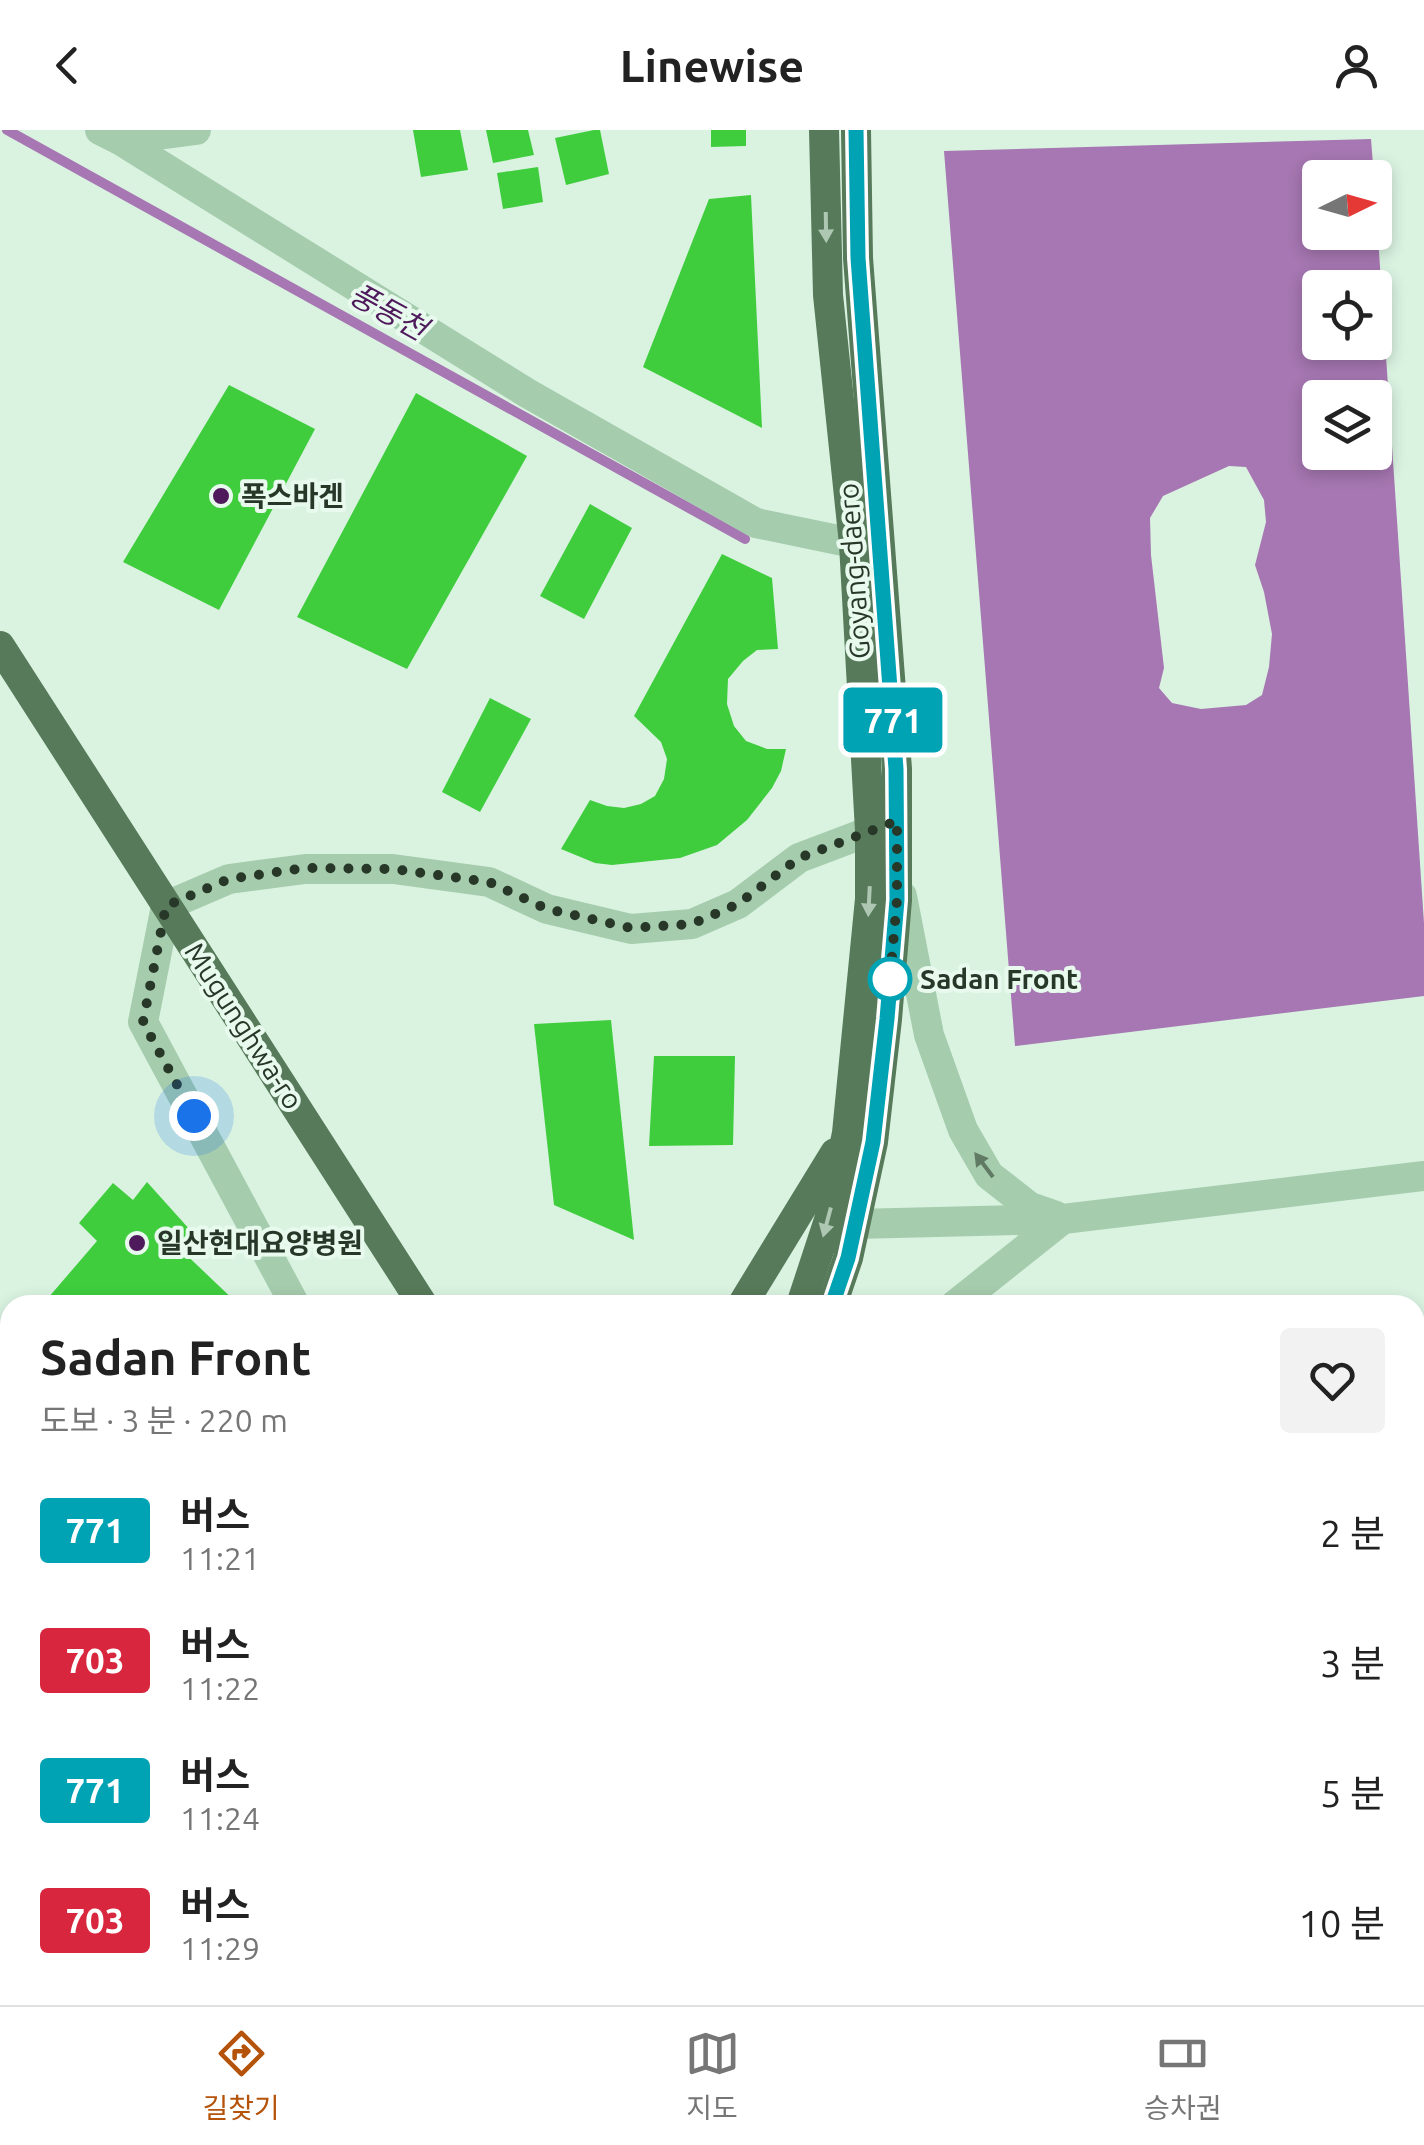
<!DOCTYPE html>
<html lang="ko">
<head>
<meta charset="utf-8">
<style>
  body { margin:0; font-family:Ubuntu,"Noto Sans KR",sans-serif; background:#f2f2f2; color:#222; height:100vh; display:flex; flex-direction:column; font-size:38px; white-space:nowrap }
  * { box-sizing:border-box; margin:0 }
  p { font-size:32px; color:#767676 }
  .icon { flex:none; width:55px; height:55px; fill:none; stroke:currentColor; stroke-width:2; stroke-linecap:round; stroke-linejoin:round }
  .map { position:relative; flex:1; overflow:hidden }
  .panel { position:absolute; left:0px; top:1165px; width:1425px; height:710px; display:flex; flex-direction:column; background:#fff; border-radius:30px 30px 0 0; box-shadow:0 5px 15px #0003 }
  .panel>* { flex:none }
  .badge { padding:0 20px; border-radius:8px; font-size:35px; line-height:65px }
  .needle { width:65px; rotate:85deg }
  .buttons { position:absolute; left:1302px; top:30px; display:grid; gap:20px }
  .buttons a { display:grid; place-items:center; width:90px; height:90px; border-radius:10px; background:#fff; box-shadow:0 5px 15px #0003; font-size:50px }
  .you { position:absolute; width:50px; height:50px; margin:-25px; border:8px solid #fff; border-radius:50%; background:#1a73e8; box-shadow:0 0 0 15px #1a73e833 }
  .map>.badge { position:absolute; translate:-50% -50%; box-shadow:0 0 0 5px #fff }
  .round { display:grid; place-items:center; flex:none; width:105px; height:105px; border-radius:10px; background:#f2f2f2 }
  .headline { display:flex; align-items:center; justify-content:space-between; height:170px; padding:0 40px }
  h1 { font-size:48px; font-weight:700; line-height:75px }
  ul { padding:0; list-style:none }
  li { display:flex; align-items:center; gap:30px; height:130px; padding:0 40px }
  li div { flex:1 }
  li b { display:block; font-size:38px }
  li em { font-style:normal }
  li .badge { min-width:110px; font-weight:700; text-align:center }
  header { display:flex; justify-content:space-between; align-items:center; height:130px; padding:0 40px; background:#fff; font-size:45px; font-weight:700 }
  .tab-bar { display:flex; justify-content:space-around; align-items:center; height:140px; border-top:2px solid #e0e0e0; background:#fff; font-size:28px; color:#767676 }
  .tab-bar a { display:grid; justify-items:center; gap:5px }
  .tab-bar .on { color:#b45309 }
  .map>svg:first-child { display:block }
  .water { fill:#a677b2; fill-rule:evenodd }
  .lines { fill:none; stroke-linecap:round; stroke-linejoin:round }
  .stream { stroke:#a677b2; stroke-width:10 }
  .building { fill:#3fcd3e }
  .path { stroke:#8fb897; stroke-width:6; stroke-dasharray:5 5; stroke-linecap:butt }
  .minor { stroke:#a5ccad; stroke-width:30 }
  .major { stroke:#577a5a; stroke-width:30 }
  .oneway { fill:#adc7b2 }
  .oneway2 { fill:#607a64 }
  .line-casing { stroke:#fff; stroke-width:22 }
  .line { stroke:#00a3b4; stroke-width:15 }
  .walk { stroke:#273728; stroke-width:10; stroke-dasharray:0 18 }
  .poi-dot { fill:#4f1a5b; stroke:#e7faed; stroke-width:4 }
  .stop-dot { fill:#fff; stroke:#00a3b4; stroke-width:5 }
  .labels { text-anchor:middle; stroke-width:8; stroke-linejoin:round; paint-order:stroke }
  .poi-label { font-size:28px; font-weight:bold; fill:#273728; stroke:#e7faed; text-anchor:start }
  .street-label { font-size:28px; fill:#273728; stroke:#e7faed }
  .stop-label { font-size:28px; font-weight:bold; fill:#273728; stroke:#e7faed; text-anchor:start }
  .water-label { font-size:30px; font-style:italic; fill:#4f1a5b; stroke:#e7faed }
</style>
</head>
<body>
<header><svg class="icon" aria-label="back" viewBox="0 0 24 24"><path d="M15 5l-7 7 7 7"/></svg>Linewise<svg class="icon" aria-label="person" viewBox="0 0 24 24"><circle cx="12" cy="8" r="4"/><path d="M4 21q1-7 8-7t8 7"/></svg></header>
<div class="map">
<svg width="1424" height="1875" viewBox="0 0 1424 1875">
  <rect width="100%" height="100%" fill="#daf3e1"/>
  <path class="water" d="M1371 9 1374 47 1320 48V102H1375V62L1424 793V866L1015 916 944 21ZM1320 158H1375V212H1320ZM1320 268H1375V322H1320ZM1229 336 1246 337 1264 370 1266 392 1255 435 1264 462 1272 504 1269 537 1262 565 1246 575 1201 579 1172 573 1159 558 1164 538 1151 425 1150 388 1163 366Z"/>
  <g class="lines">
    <polyline class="stream" points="7,0 745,409"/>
  </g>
  <g class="building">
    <polygon points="413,0 460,0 468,40 421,47"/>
    <polygon points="486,0 528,0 534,25 493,33"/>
    <polygon points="594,0 600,0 609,44 566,55 555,8"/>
    <polygon points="711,0 746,0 746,16 711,17"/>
    <polygon points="538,37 543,72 503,79 497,43"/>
    <polygon points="751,65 762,298 643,237 709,69"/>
    <polygon points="229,255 315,299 219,480 123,432"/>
    <polygon points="416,263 527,326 407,539 297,487"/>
    <polygon points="590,374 632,398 584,489 540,466"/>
    <polygon points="722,424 772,448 778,519 757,520 743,531 728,549 727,574 734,596 746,611 767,619 786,619 781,641 772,658 747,690 717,715 680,728 612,735 595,733 561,719 590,670 607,676 624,678 641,674 655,666 664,649 667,629 661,612 634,586"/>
    <polygon points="490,568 531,589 480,682 442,662"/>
    <polygon points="611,890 634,1110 554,1075 534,894"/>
    <polygon points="654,926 735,926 733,1015 649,1016"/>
    <polygon points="147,1052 191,1101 176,1115 239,1175 42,1175 97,1111 79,1093 113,1053 133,1070"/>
    <polygon points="10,1212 10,1270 0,1261 0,1224"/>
    <polygon points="40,1865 120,1865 111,1875 53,1875"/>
    <polygon points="1002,1865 1170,1865 1148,1875 1007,1875"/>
    <polygon points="1234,1865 1260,1865 1266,1875 1219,1875 1217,1872"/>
  </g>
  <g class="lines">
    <polyline class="path" points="278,1875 287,1865"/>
    <g class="minor">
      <polyline points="100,0 120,10 527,263 756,393 877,418"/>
      <polyline points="120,10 196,0"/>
      <polyline points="902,766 929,905 963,1000 989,1045 1030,1077 1056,1086"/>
      <polyline points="855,1094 1063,1089 1424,1046"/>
      <polyline points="295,1175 143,892 166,776 229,749 305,739 393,739 489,752 547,779 631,799 692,794 738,774 799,728 894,692"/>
      <polyline points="955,1175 1063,1089"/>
      <polyline points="0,1728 10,1736"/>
    </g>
    <g class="major">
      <polyline points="0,516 423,1175"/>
      <polyline points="742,1175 835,1023"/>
      <polyline points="801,1175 829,1090 847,1003 870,769 870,701 854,414 828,165 824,0"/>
      <polyline points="832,1175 848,1128 873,1012 887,889 897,770 897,639 858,128 856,0"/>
      <polyline points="849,1865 855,1875"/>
      <polyline points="343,1875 352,1865"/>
      <polyline points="393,1875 402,1865"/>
    </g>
  </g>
  <defs><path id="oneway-solid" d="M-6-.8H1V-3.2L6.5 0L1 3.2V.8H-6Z" transform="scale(2.5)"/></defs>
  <g class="oneway">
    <use href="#oneway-solid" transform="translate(826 97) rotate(89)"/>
    <use href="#oneway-solid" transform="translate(869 771) rotate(93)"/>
    <use href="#oneway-solid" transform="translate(827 1092) rotate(105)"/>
  </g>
  <use class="oneway2" href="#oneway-solid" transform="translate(984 1035) rotate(-127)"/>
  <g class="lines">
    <g class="line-casing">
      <polyline id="line" points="832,1175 848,1128 873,1012 887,889 897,770 896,639 858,128 856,0"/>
    </g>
    <use href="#line" class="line"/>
    <polyline class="walk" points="194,986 143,892 166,776 229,749 305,738 393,739 489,752 547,779 631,798 692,794 738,774 799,728 897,691 897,770 890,849"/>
  </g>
  <g class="poi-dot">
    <circle cx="221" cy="366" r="10"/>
    <circle cx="137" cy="1113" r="10"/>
  </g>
  <circle class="stop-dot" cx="890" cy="849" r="20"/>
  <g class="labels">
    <g class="poi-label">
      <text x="241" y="376">폭스바겐</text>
      <text x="157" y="1123">일산현대요양병원</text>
    </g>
    <g class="street-label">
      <text transform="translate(854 441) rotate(-94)" y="10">Goyang-daero</text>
      <text transform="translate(244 896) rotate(57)" y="10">Mugunghwa-ro</text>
    </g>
    <g class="stop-label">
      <text x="920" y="859">Sadan Front</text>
    </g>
    <g class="water-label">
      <text transform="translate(388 182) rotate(29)" y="10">풍동천</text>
    </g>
  </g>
</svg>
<div class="buttons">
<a><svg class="needle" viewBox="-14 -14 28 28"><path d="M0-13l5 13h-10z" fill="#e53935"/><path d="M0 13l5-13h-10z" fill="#767676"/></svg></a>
<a><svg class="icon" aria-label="locate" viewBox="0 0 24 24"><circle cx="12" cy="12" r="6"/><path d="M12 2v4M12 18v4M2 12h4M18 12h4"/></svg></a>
<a><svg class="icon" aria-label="layers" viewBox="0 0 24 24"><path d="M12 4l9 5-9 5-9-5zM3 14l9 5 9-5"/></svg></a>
</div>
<div class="you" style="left:194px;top:986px"></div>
<b class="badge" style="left:893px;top:590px;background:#00a3b4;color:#fff">771</b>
<section class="panel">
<div class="headline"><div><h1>Sadan Front</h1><p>도보 · 3 분 · 220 m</p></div><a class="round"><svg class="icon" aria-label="heart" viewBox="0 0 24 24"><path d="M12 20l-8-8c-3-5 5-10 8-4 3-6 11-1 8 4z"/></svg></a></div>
<ul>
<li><span class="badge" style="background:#00a3b4;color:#fff">771</span><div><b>버스</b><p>11:21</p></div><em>2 분</em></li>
<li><span class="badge" style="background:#d7263d;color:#fff">703</span><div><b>버스</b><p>11:22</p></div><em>3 분</em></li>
<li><span class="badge" style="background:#00a3b4;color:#fff">771</span><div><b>버스</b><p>11:24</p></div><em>5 분</em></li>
<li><span class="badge" style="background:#d7263d;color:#fff">703</span><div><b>버스</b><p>11:29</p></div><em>10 분</em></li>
</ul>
</section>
</div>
<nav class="tab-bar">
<a class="on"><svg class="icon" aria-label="directions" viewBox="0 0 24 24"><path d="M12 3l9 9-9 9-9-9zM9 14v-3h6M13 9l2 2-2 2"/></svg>길찾기</a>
<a><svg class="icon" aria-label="map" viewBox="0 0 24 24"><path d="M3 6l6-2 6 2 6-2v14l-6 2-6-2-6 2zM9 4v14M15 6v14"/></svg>지도</a>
<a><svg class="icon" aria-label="tickets" viewBox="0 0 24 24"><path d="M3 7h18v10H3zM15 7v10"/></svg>승차권</a>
</nav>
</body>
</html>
